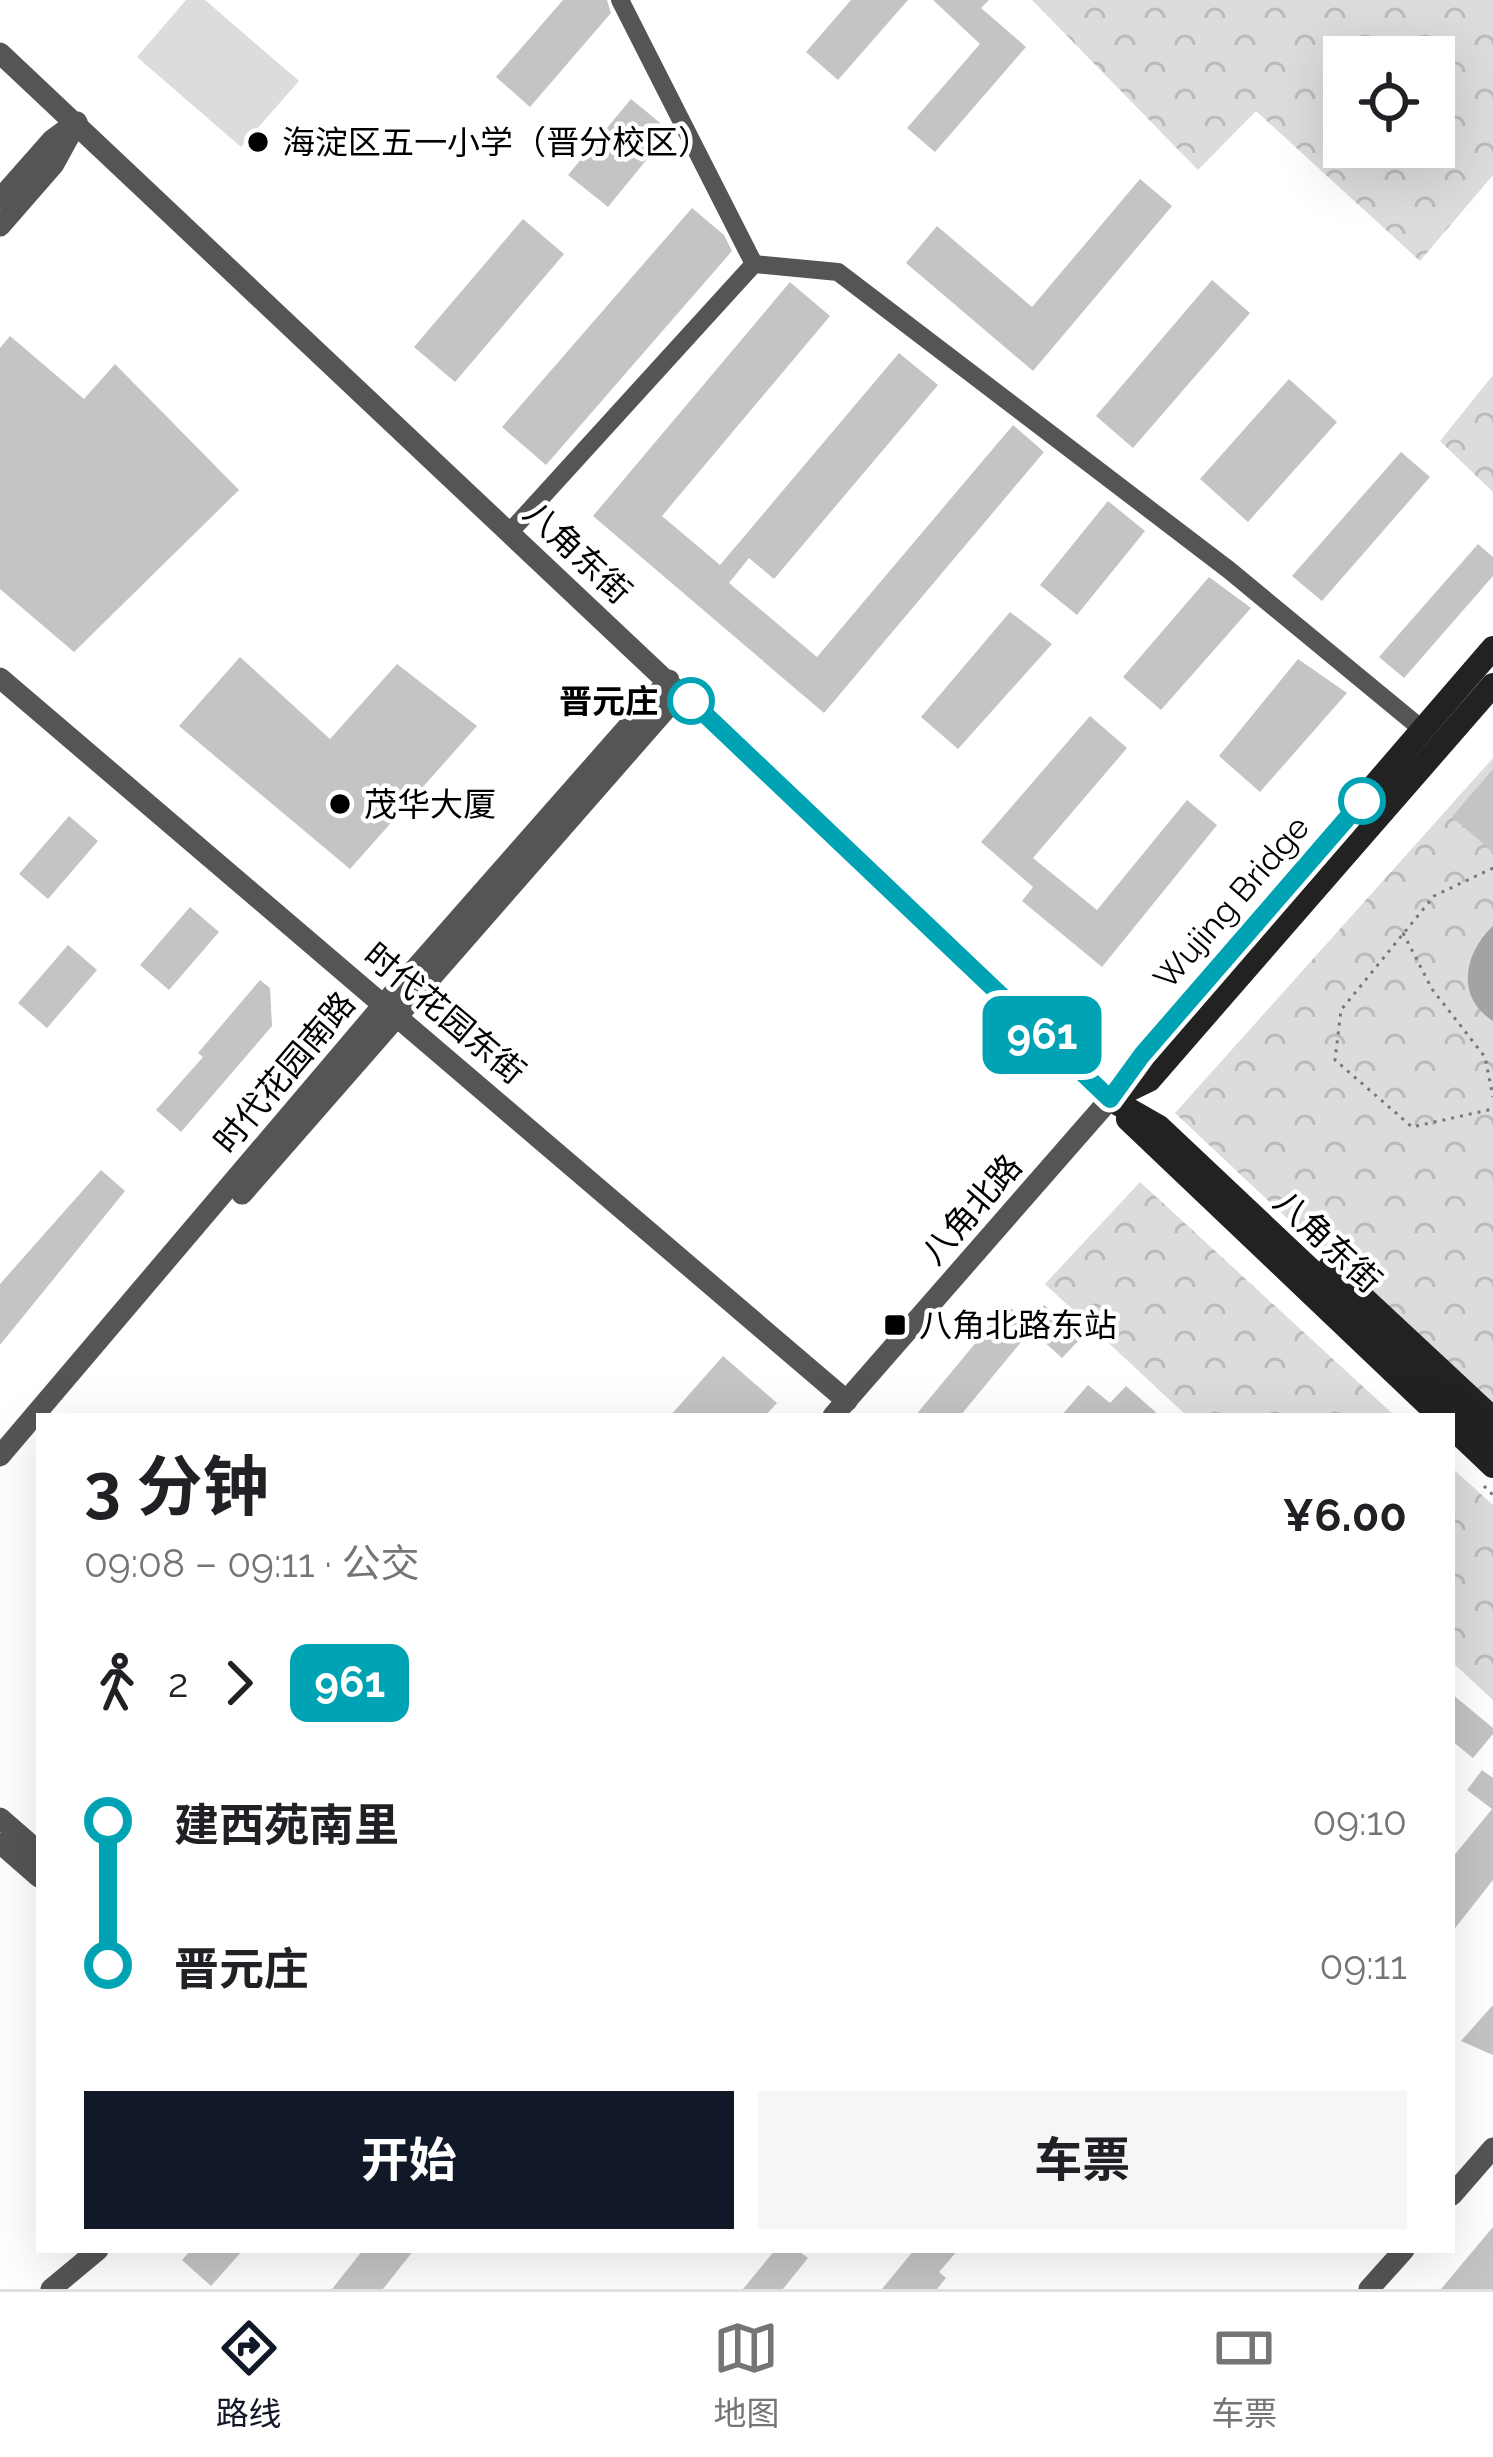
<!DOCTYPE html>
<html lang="zh">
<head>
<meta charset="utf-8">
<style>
  body { margin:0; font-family:Raleway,"Noto Sans SC",sans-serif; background:#f6f6f6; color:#202124; height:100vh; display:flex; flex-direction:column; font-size:45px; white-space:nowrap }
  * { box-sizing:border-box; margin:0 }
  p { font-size:39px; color:#757577 }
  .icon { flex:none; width:66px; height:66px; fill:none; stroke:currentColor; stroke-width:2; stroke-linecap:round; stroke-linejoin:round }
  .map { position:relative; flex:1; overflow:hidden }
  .drawer { position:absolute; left:36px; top:1413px; width:1419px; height:840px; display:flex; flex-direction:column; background:#fff; border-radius:0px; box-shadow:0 12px 48px #0002 }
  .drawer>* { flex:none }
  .badge { padding:0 24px; border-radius:18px; font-size:42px; line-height:78px }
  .buttons { position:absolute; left:1323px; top:36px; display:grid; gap:24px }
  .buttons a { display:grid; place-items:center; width:132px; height:132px; border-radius:0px; background:#fff; box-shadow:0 12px 48px #0002; font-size:60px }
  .map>.badge { position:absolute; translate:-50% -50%; box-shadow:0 0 0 6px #fff }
  .legs { display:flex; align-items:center; gap:18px; height:132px; padding:0 48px; font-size:39px }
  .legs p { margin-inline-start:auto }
  .headline { display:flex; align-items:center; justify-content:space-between; height:204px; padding:0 48px }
  h1 { font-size:66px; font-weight:700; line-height:90px }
  .cta { display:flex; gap:24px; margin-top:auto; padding:24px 48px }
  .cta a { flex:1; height:138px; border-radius:0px; background:#111827; color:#fff; font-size:48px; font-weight:700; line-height:138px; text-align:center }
  .cta a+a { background:#f6f6f6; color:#202124 }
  ul { padding:0 48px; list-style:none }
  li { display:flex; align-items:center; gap:42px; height:144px; font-size:45px }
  li i { display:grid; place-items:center; width:18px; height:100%; margin:0 15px; background:currentColor }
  li i::after { content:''; width:30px; height:30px; margin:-15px; border:9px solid; border-radius:50%; background:#fff }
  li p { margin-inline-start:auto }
  li:first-child i { background:linear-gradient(#0000 50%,currentColor 0) }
  li:last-child i { background:linear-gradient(currentColor 50%,#0000 0) }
  .dock { display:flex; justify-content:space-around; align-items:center; height:168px; border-top:3px solid #e0e0e0; background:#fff; font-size:33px; color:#757577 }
  .dock a { display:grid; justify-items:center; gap:6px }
  .dock .active { color:#111827 }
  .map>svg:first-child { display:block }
  .forest { fill:url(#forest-crowns); fill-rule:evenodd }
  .pitch { fill:#dcdcdc }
  .water { fill:#a3a3a3 }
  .building { fill:#c4c4c4 }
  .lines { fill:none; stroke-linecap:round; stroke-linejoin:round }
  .path { stroke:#777; stroke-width:3; stroke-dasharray:3 6; stroke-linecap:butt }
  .minor { stroke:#555; stroke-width:18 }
  .tertiary { stroke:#555; stroke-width:21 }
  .secondary { stroke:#222; stroke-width:24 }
  .line-1-casing { stroke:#fff; stroke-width:27 }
  .line-1 { stroke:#00a3b4; stroke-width:18 }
  .poi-dot { fill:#000; stroke:#fff; stroke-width:4.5 }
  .stop-1-dot { fill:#fff; stroke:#00a3b4; stroke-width:6 }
  .labels { text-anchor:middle; stroke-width:9; stroke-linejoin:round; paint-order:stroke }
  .poi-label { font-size:33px; fill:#000; stroke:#fff; text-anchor:start }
  .street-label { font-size:33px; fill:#000; stroke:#fff }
  .stop-label { font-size:33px; font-weight:bold; fill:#000; stroke:#fff; text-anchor:end }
</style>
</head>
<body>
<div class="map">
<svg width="1493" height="2289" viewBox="0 0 1493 2289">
  <defs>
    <pattern id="forest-crowns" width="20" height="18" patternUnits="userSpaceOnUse" patternTransform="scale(3)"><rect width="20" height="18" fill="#dcdcdc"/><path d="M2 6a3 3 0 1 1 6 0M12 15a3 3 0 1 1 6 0" fill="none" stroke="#bbb"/></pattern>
  </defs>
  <rect width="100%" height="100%" fill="#fff"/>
  <g class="forest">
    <path d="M1032 0H1493V175L1420 261 1256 111 1198 170ZM1434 57V147H1344V57Z"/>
    <polygon points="1493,375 1493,492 1440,441"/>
    <polygon points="1493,758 1493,1412 1175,1113"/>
    <polygon points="1140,1182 1395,1416 1187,1416 1045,1284"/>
    <polygon points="1452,1468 1493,1505 1493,1700 1452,1662"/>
  </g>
  <polygon class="pitch" points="186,0 205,0 299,81 241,147 137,57"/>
  <path class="water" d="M1493 926V1021C1455 997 1464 953 1493 926Z"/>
  <g class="building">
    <polygon points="563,0 607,0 611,13 530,107 496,77"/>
    <polygon points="851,0 908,0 838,80 806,52"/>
    <polygon points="933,0 989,0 981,8 1026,47 935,152 907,128 980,44"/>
    <polygon points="631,99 670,131 608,207 568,175"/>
    <polygon points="1140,179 1172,206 1033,371 906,263 937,226 1032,307"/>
    <polygon points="692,208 724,235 732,251 546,465 502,427"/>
    <polygon points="523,219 564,254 455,382 414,347"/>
    <polygon points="1212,280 1250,313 1133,448 1096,416"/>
    <polygon points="790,282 830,316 662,516 720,565 899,353 938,385 774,579 749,558 729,583 817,657 1013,425 1044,452 824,713 593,516"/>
    <polygon points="10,336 84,399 115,364 239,490 74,652 0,589 0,348"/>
    <polygon points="1289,379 1337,422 1248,522 1200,479"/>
    <polygon points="1401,452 1430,477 1322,601 1292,576"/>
    <polygon points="1108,501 1145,531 1077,615 1040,585"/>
    <polygon points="1478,544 1493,557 1493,576 1404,678 1379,657"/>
    <polygon points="1209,577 1251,608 1161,710 1123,677"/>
    <polygon points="1010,612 1052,644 958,749 921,717"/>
    <polygon points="240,657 330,739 397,664 477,726 350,869 179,726"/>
    <polygon points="1298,659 1347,693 1260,792 1219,756"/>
    <polygon points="1090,716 1127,748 1033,858 1097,910 1187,800 1217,825 1102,967 1022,901 1033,887 981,842"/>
    <polygon points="1493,769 1493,852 1452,817"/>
    <polygon points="69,816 98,841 48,899 19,874"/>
    <polygon points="190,907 219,932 169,990 140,965"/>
    <polygon points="68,945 97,970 47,1028 18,1003"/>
    <polygon points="260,980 270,988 272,1026 181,1132 156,1110 203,1057 198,1053"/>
    <polygon points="101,1170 125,1191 0,1345 0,1284"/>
    <polygon points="1007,1305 1028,1322 1044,1305 1081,1338 1062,1358 1031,1330 960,1416 915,1416"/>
    <polygon points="723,1356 777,1403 765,1416 670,1416"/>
    <polygon points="1088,1385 1110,1403 1126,1386 1160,1416 1061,1416"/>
    <polygon points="1452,1694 1493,1728 1493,1734 1473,1758 1452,1741"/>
    <polygon points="1482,1770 1493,1778 1493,1880 1452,1932 1452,1858 1492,1809 1467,1790"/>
    <polygon points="1493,2005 1493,2055 1461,2041"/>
    <polygon points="1493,2227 1493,2289 1441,2289"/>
    <polygon points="191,2250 243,2250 211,2286 182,2260"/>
    <polygon points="363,2250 414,2250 383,2289 332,2289"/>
    <polygon points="775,2250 797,2250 808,2258 783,2289 743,2289"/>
    <polygon points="914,2250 958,2250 939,2272 946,2278 937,2289 882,2289"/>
  </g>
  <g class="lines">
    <g class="path">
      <polyline points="1493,868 1434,896 1341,1010 1335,1060 1412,1127 1493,1109"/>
      <polyline points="1403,933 1432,989 1485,1057 1493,1097"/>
      <polyline points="1484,1486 1493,1495"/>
    </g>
    <g class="minor">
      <polyline points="620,0 754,264"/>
      <polyline points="509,533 754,264 838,272 1229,570 1423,730"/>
    </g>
    <g class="tertiary">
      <polyline points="0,53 1110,1099 833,1416"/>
      <polyline points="0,199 52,140 71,126"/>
      <polyline points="0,226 54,164 77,122"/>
      <polyline points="0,678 847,1401"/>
      <polyline points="242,1194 681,692"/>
      <polyline points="0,1456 383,1005 669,680"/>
      <polyline points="0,1818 39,1852"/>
      <polyline points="0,1843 39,1877"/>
      <polyline points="1452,2195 1493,2148"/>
      <polyline points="51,2289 98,2250"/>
      <polyline points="1369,2289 1404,2250"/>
    </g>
    <g class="secondary">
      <polyline points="1112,1098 1149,1080 1493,685"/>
      <polyline points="1110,1099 1142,1055 1493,648"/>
      <polyline points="1110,1099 1159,1127 1493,1442"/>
      <polyline points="1128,1119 1440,1416"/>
      <polyline points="1330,1267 1493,1419"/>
      <polyline points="1452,1427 1493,1466"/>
    </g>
  </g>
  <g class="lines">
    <g class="line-1-casing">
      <polyline id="line-1" points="691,701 1110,1099 1142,1055 1362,801"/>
    </g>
    <use href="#line-1" class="line-1"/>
  </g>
  <g class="poi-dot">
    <circle cx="258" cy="142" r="12"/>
    <circle cx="340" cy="804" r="12"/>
    <rect x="883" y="1313" width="24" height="24" rx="6"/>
  </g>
  <g class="stop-1-dot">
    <circle cx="691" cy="701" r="21"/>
    <circle cx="1362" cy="801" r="21"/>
  </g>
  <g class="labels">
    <g class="poi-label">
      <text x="282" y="154">海淀区五一小学（晋分校区）</text>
      <text x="364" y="816">茂华大厦</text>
      <text x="919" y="1337">八角北路东站</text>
    </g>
    <g class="street-label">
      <text transform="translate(578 552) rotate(43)" y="12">八角东街</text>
      <text transform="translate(1231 902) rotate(-49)" y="12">Wujing Bridge</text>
      <text transform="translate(445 1013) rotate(40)" y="12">时代花园东街</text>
      <text transform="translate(284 1072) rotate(-50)" y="12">时代花园南路</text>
      <text transform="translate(971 1209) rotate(-49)" y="12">八角北路</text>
      <text transform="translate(1328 1241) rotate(43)" y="12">八角东街</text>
    </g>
    <g class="stop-label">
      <text x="658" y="713">晋元庄</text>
    </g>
  </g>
</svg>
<div class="buttons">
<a><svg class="icon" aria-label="locate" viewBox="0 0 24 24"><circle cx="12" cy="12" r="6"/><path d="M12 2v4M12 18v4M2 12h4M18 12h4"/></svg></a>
</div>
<b class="badge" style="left:1042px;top:1035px;background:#00a3b4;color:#fff">961</b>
<section class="drawer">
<div class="headline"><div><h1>3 分钟</h1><p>09:08 – 09:11 · 公交</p></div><b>¥6.00</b></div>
<div class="legs"><svg class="icon" aria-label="walk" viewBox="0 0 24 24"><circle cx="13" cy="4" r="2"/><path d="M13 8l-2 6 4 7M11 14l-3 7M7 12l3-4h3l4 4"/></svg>2<svg class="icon" aria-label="forward" viewBox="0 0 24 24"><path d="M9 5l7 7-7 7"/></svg><b class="badge" style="background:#00a3b4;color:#fff">961</b></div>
<ul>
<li><i style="color:#00a3b4"></i><b>建西苑南里</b><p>09:10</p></li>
<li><i style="color:#00a3b4"></i><b>晋元庄</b><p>09:11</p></li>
</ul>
<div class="cta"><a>开始</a><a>车票</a></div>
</section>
</div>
<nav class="dock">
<a class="active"><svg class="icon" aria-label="directions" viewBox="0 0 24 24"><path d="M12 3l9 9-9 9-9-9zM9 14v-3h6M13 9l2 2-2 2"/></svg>路线</a>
<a><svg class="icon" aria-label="map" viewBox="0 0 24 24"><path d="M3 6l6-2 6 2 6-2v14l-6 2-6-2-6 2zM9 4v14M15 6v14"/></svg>地图</a>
<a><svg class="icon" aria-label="tickets" viewBox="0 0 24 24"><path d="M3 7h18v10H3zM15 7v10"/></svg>车票</a>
</nav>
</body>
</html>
